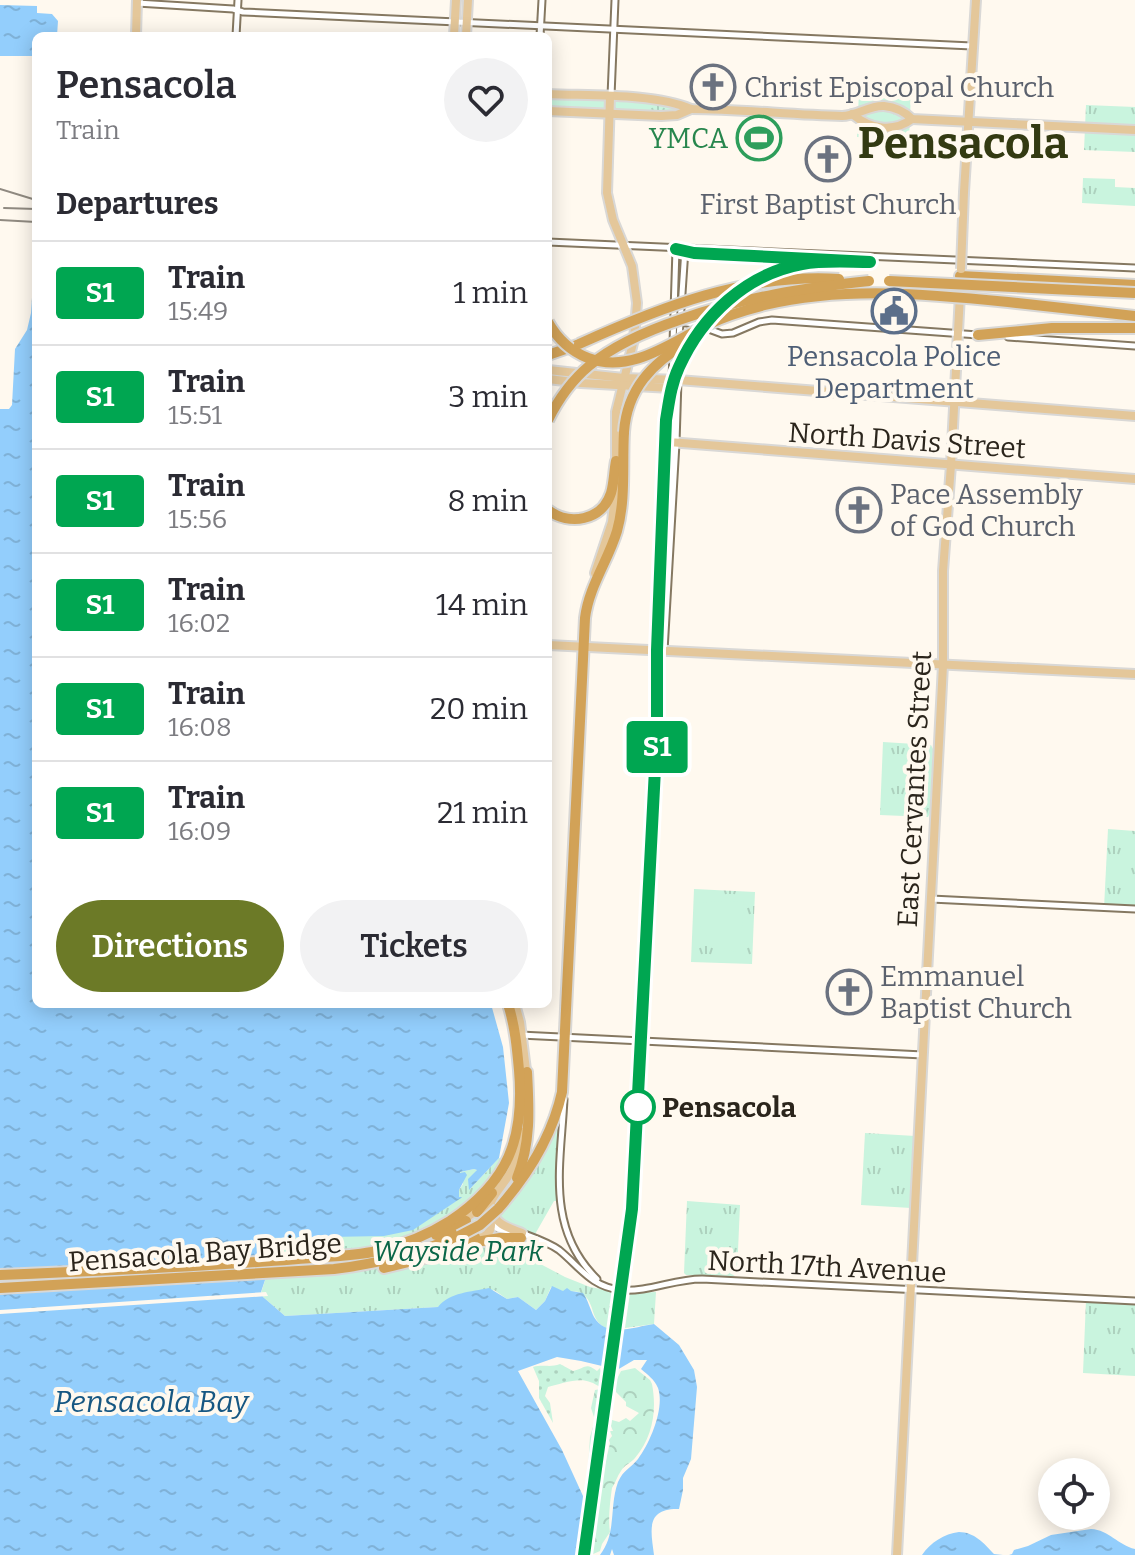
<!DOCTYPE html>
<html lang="en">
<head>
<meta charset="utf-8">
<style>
  body { margin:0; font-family:Bitter,serif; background:#f2f2f3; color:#2b2b33; height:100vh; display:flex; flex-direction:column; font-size:30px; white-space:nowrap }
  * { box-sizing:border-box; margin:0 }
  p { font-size:26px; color:#7c7c81 }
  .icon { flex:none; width:44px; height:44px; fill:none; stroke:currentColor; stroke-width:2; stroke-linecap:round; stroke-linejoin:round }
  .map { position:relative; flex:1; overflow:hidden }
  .drawer { position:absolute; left:32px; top:32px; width:520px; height:976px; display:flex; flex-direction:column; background:#fff; border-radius:12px; box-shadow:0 4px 20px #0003 }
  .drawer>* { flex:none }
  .badge { padding:0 16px; border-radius:6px; font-size:28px; line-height:52px }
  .fabs { position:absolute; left:1038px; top:1458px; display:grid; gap:16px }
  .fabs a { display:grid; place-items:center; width:72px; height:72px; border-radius:50%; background:#fff; box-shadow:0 4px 20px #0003; font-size:40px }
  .map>.badge { position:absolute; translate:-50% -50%; box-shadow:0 0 0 4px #fff }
  h2 { padding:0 24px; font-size:30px; line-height:72px }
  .round { display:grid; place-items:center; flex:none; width:84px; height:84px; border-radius:42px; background:#f2f2f3 }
  .headline { display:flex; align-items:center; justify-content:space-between; height:136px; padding:0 24px }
  h1 { font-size:38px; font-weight:600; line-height:60px }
  .button { display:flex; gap:16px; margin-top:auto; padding:16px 24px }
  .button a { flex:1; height:92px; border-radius:48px; background:#6c7a27; color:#fff; font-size:32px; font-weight:600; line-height:92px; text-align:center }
  .button a+a { background:#f2f2f3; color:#2b2b33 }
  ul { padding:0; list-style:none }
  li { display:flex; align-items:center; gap:24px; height:104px; padding:0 24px; border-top:2px solid #e1e1e2 }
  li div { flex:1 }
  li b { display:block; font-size:30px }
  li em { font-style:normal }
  li .badge { min-width:88px; font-weight:700; text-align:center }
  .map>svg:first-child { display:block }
  .grass { fill:url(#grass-dots) }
  .forest { fill:url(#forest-crowns) }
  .park { fill:url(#park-tufts) }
  .pitch { fill:#c9f4de }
  .water { fill:url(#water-ripples) }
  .pier { fill:#fff9ef }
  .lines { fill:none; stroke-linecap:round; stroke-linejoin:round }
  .minor-casing { stroke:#857861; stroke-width:9 }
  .major-casing { stroke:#d9d8d6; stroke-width:12 }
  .highway-casing { stroke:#d9d8d6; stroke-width:14 }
  .minor { stroke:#fff; stroke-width:5 }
  .major { stroke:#e4c79a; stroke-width:8 }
  .highway { stroke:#d2a257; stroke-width:10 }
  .rail { stroke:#908a81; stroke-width:2 }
  .major-bridge-casing { stroke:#d9d8d6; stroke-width:12; stroke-linecap:butt }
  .highway-bridge-casing { stroke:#d9d8d6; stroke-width:14; stroke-linecap:butt }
  .major-bridge { stroke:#e4c79a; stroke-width:8 }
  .highway-bridge { stroke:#d2a257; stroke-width:10 }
  .line-casing { stroke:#fff; stroke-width:18 }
  .line { stroke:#00a651; stroke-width:12 }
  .stop-dot { fill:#fff; stroke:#00a651; stroke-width:4 }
  .labels { text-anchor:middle; stroke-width:8; stroke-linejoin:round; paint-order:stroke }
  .worship-label { font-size:28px; fill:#5b616d; stroke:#fff9ef; text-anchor:start }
  .leisure-label { font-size:28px; fill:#27864d; stroke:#fff9ef; text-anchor:end }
  .service-label { font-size:28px; fill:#4e5e75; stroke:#fff9ef }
  .street-label { font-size:28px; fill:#2b251c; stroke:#fff9ef }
  .stop-label { font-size:28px; font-weight:bold; fill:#2b251c; stroke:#fff9ef; text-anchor:start }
  .park-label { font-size:28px; font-style:italic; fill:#0b6748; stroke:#fff9ef }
  .water-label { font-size:30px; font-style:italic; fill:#165782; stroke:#fff9ef }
  .town-label { font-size:44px; font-weight:bold; fill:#333a12; stroke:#fff9ef }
</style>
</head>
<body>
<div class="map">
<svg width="1135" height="1555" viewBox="0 0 1135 1555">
  <defs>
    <pattern id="grass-dots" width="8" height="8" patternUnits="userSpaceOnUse" patternTransform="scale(2)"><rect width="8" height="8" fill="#c9f4de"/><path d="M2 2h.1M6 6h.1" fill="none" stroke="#add1be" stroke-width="1.8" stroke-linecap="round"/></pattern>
    <pattern id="forest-crowns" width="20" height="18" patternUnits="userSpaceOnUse" patternTransform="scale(2)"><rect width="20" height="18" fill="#c9f4de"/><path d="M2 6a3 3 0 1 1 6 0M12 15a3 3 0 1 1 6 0" fill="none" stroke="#add1be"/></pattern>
    <pattern id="park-tufts" width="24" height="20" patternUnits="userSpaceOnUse" patternTransform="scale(2)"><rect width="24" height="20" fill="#c9f4de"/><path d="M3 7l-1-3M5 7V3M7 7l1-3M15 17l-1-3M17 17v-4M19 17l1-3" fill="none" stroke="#add1be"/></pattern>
    <pattern id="water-ripples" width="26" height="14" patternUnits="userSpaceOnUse" patternTransform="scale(2)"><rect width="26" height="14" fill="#93cefc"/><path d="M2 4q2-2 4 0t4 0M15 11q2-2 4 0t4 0" fill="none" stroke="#7fb1d7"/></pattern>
  </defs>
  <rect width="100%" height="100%" fill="#fff9ef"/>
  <path class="grass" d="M560 1364 573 1371C586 1368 585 1362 597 1371L600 1368 601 1372 604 1373 602 1388C598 1386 594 1383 590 1382 579 1377 560 1384 548 1387L545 1396 550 1403 553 1423 539 1398V1381L533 1367C543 1364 550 1368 560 1364Z"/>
  <g class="forest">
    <path d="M635 1368 650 1380 652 1384C657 1410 653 1437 635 1458 631 1463 624 1465 621 1471 617 1476 616 1482 612 1488 610 1501 608 1521 610 1532L602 1544 600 1551 591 1555 603 1473 610 1443 609 1440 612 1436 610 1431H613L611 1426 612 1420 619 1422 626 1418 630 1421 639 1413 626 1406V1402L616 1392V1381L621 1371Z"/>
    <path d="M601 1389C608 1409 596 1445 595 1468L588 1469 590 1437 595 1420 591 1408 595 1390Z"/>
  </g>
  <g class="park">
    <polygon points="859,91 911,94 909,139 857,137"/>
    <polygon points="548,97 662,103 679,106 678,110 660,112 548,107"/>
    <polygon points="1086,105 1135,107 1135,152 1084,150"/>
    <polygon points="1083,178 1115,179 1115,187 1135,188 1135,206 1082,203"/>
    <polygon points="883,742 931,745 933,749 930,813 928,817 880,815"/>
    <polygon points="1108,829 1135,831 1135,909 1104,908"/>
    <polygon points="694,889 755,892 752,964 691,962"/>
    <path d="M561 1118 558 1201H554L534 1236 497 1218C524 1186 544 1156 561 1118Z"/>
    <polygon points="865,1133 915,1136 911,1208 861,1205"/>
    <path d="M499 1158 509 1159C509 1179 493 1193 481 1209L489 1224 512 1249 565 1277 590 1287 618 1292 612 1331C588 1322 597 1307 584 1295 577 1289 572 1293 564 1292 563 1291 553 1287 551 1287L545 1301 536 1310 518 1297 507 1299 494 1290 438 1307 285 1316 263 1297 261 1293 268 1271 265 1245 272 1238 300 1237 459 1198V1190L463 1184 460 1172 474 1169 477 1170C473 1179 467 1176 470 1189Z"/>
    <polygon points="687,1201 740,1205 737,1274 733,1276 686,1275 684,1273"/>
    <polygon points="656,1292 654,1324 625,1328 630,1293"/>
    <polygon points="1086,1300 1135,1303 1135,1376 1083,1373"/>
  </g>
  <path class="pitch" d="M724 901 744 902 740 952C712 950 697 930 694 903Z"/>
  <g class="water">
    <polygon points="0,5 37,6 37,13 52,14 58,21 57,36 36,36 36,56 0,56"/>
    <path d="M36 277V1004H491L503 1047 509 1103 499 1158 469 1190 468 1179 477 1170 474 1169 460 1172V1173L465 1172 467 1175 459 1190V1197H462L461 1198 413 1230 384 1236 272 1238 265 1245 268 1271 261 1292 263 1297 285 1316 438 1307C450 1292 471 1292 489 1288L507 1299 518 1297 536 1310 545 1301 552 1286 563 1291 567 1288 571 1291 583 1293C588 1300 590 1309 594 1317 606 1338 634 1327 654 1324L679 1345 694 1370 697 1387 691 1459 683 1478V1490L679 1509C645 1508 651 1531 654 1555H614L612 1549 610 1555H600C617 1533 609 1507 618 1482 624 1469 630 1469 638 1459 650 1443 665 1408 658 1388 654 1379 648 1375 641 1369L647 1360H634L612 1373 602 1371V1366L581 1361 557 1357 518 1371 562 1450 583 1496 584 1510 577 1555H0V409H9L12 405 15 349 27 330 31 313 33 282Z"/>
    <path d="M1091 1529C1109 1530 1118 1545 1135 1549V1555H1009L1012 1554 1014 1550 1028 1546 1051 1535Z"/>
    <path d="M959 1532C974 1532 984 1543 994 1554L1003 1555H922C931 1542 944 1534 959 1532Z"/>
  </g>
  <polygon class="pier" points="266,1292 268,1296 0,1314 0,1310"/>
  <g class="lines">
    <g class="minor-casing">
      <g id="minor">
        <polyline points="137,3 233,9 243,12 972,46"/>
        <polyline points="236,36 238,0"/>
        <polyline points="540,36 542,0"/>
        <polyline points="611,96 615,0"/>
        <polyline points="548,242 1135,268"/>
        <polyline points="678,322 695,324 722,334 733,333 759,322 772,320 978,335"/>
        <polyline points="1008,337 1135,346"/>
        <polyline points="679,338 685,249"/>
        <polyline points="673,343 676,249"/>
        <polyline points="672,379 673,353"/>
        <polyline points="669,442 668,464 671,484"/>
        <polyline points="664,651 676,443 679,348"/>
        <polyline points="931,899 1135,909"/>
        <polyline points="520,1035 923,1055"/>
        <path d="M564 1099C561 1164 545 1228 597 1279"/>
        <polyline points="491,1223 498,1229 509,1231"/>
        <path d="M519 1232C532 1237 548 1242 559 1250 580 1267 591 1287 621 1290 649 1292 674 1279 702 1279L1135 1301"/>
      </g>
    </g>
    <g class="major-casing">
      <g id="major">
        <polyline points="136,36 137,0"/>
        <polyline points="454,36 456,0"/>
        <polyline points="466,36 468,0"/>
        <path d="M548 94C589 96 654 93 691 109 741 109 791 115 842 116 857 116 869 105 884 106 895 107 905 112 912 119L1135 130"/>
        <polyline points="610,97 607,193 613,220 632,266 637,303 634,339 616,412 616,464"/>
        <polyline points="548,111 661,116 677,115 691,109"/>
        <path d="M852 114C870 129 893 133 912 119"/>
        <polyline points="964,192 976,0"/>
        <polyline points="548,370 624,378 678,380 1135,416"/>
        <polyline points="548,379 581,383 671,388 669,442 1135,479"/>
        <polyline points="595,573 612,522 616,486"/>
        <polyline points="548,645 1135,674"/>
        <polyline points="515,1004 520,1022 527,1078"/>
        <path d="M492 1211C496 1225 509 1228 522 1233"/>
        <circle cx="478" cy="1225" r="13"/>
        <path d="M488 1217C487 1198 504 1186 512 1170 518 1158 521 1145 523 1132"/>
        <polyline points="897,1555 943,665 943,571 951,465 960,294"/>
      </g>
    </g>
    <g class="highway-casing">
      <g id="highway">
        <polyline points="960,276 1135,285"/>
        <polyline points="978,335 1052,328 1135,328"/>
        <polyline points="548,355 577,345"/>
        <path d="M548 510C569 526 602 521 611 493 614 483 614 471 616 461"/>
        <path d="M517 1178C531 1143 529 1109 527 1072"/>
        <path d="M498 1209C528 1175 552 1137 562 1092L585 618C589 586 608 561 617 531 626 499 622 465 624 432"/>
        <polyline points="477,1212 492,1193"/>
        <polyline points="436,1235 458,1227 466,1221"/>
        <polyline points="470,1243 500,1238 521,1238"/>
        <polyline points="384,1268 429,1257 475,1237"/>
        <path d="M0 1275C75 1272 150 1269 225 1264 258 1262 290 1260 323 1257 341 1256 359 1255 377 1251 403 1245 428 1235 450 1221 508 1182 525 1139 519 1070 517 1048 515 1026 508 1004"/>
        <path d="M0 1288 334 1269C378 1264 418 1253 459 1236"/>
      </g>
    </g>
    <use href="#minor" class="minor"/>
    <use href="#major" class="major"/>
    <use href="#highway" class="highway"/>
    <g class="rail">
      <polyline points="0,189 36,200"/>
      <polyline points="4,208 36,209"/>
      <polyline points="0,220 36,222"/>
      <polyline points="676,249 694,253 802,258"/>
      <path d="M584 1555 632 1209 657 731V650L666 420C669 402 672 384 679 367 701 316 746 274 802 264 824 260 848 262 870 262"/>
    </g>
    <g class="major-bridge-casing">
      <polyline id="major-bridge" points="961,269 964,192"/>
    </g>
    <g class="highway-bridge-casing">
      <g id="highway-bridge">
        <polyline points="889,281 1135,293"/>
        <path d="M548 322C557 338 570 351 588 358 631 374 670 343 707 325 725 316 745 310 765 305 845 286 927 294 1008 302 1050 307 1093 311 1135 316"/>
        <path d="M579 344C661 307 747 273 839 279"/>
        <path d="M548 420C558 400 571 381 589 366 615 344 649 330 682 319 745 297 803 288 869 281"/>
        <path d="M624 432C627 389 652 363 688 342"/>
        <polyline points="459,1236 480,1225 498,1209"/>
      </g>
    </g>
    <use href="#major-bridge" class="major-bridge"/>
    <use href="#highway-bridge" class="highway-bridge"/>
  </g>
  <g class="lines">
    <g class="line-casing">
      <path id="line" d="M584 1555 632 1209 657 731V650L666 420C669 402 671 384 679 367 702 316 746 274 802 264 824 260 848 262 870 262L694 253 676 249"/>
    </g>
    <use href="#line" class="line"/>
  </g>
  <defs>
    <g id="church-ring" transform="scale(2.3)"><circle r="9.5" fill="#fff9ef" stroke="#6b7280" stroke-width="1.5"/><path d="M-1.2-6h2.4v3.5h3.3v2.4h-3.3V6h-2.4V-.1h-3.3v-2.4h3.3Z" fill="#6b7280"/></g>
    <g id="stadium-ring" transform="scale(2.3)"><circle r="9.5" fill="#fff9ef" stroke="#2e9e5b" stroke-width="1.5"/><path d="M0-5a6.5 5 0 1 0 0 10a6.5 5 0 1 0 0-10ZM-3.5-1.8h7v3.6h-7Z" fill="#2e9e5b"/></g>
    <g id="civic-ring" transform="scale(2.3)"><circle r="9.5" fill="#fff9ef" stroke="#5c6f8a" stroke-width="1.5"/><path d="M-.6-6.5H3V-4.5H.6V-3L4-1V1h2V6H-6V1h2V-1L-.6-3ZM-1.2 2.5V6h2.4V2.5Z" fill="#5c6f8a"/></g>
  </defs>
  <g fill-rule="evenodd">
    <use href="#church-ring" x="713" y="87"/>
    <use href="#stadium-ring" x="759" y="138"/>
    <use href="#church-ring" x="828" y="159"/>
    <use href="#civic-ring" x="894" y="311"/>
    <use href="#church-ring" x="859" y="510"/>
    <use href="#church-ring" x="849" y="992"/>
  </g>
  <circle class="stop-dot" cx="638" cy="1107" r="16"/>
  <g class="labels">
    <g class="worship-label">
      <text x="744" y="97">Christ Episcopal Church</text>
      <text x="828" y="214" text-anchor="middle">First Baptist Church</text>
      <text x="890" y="504">Pace Assembly<tspan x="890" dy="32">of God Church</tspan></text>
      <text x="880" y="986">Emmanuel<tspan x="880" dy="32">Baptist Church</tspan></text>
    </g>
    <g class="leisure-label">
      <text x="728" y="148">YMCA</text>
    </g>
    <g class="service-label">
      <text x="894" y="366">Pensacola Police<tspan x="894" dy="32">Department</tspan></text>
    </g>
    <g class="street-label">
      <text transform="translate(907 440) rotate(4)" y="10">North Davis Street</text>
      <text transform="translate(914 789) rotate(-87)" y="10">East Cervantes Street</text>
      <text transform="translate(205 1252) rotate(-4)" y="10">Pensacola Bay Bridge</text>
      <text transform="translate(827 1266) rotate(3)" y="10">North 17th Avenue</text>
    </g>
    <g class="stop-label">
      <text x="662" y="1117">Pensacola</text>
    </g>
    <g class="park-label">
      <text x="458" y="1261">Wayside Park</text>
    </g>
    <g class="water-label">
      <text x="151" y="1412">Pensacola Bay</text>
    </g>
    <g class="town-label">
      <text x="963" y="158">Pensacola</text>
    </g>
  </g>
</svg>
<div class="fabs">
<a><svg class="icon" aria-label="locate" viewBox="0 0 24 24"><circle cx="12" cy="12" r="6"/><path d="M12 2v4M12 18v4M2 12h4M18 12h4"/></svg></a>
</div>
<b class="badge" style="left:657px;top:747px;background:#00a651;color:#fff">S1</b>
<section class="drawer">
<div class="headline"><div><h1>Pensacola</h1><p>Train</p></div><a class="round"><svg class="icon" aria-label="heart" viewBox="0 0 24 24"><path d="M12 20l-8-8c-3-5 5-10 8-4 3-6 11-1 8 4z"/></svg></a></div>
<h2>Departures</h2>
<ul>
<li><span class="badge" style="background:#00a651;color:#fff">S1</span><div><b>Train</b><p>15:49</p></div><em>1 min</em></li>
<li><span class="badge" style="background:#00a651;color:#fff">S1</span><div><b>Train</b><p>15:51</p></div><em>3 min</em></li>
<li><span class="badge" style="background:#00a651;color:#fff">S1</span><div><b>Train</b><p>15:56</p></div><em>8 min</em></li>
<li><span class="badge" style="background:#00a651;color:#fff">S1</span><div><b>Train</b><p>16:02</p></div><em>14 min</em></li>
<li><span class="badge" style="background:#00a651;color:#fff">S1</span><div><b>Train</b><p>16:08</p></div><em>20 min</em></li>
<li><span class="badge" style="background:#00a651;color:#fff">S1</span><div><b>Train</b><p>16:09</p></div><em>21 min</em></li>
</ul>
<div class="button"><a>Directions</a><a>Tickets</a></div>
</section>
</div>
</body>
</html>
